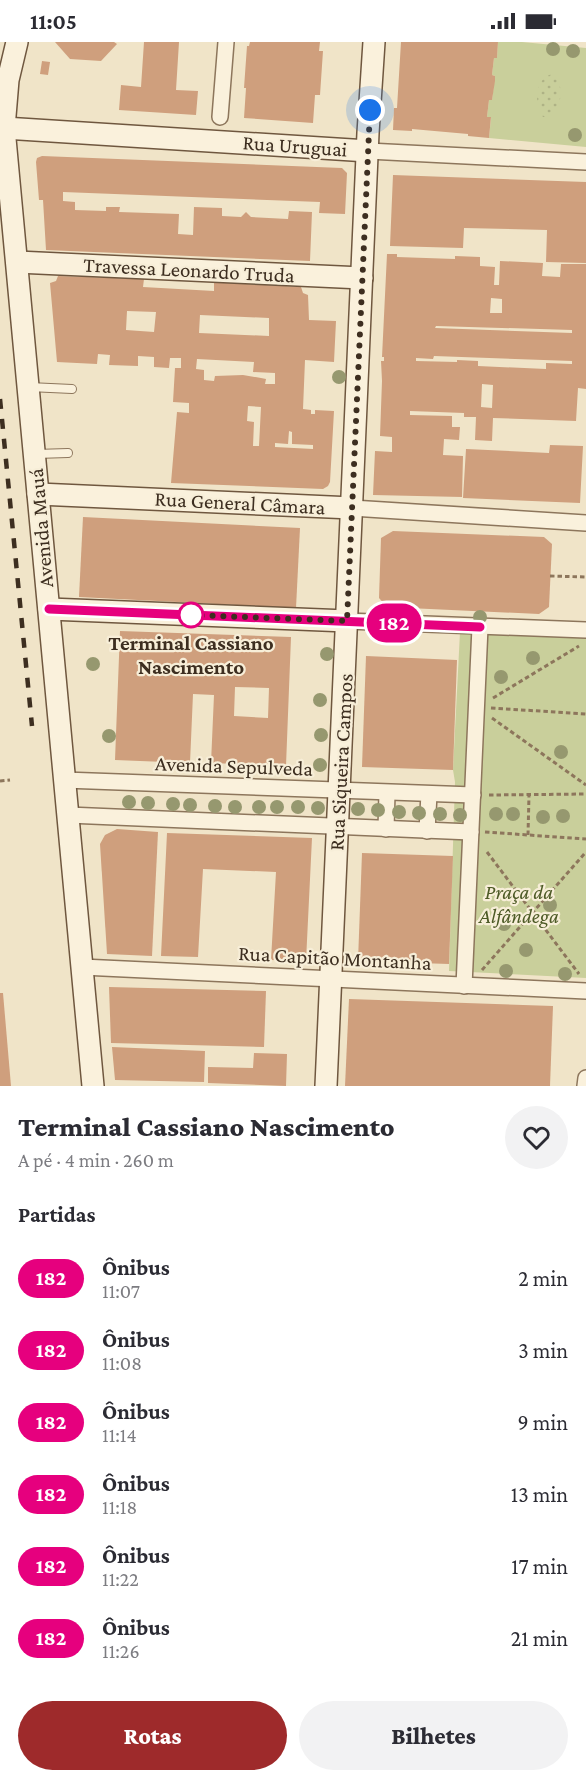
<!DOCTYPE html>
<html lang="pt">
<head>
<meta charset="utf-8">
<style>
  body { margin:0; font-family:"Crimson Pro",serif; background:#f2f2f3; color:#2b2b33; height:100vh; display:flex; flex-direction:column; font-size:22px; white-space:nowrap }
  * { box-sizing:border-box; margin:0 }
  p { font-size:20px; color:#7c7c81 }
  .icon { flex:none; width:33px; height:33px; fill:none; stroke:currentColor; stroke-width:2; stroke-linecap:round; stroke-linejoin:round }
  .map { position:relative; height:1044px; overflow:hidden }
  .drawer { display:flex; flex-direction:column; background:#fff; flex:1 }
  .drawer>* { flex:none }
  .badge { padding:0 12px; border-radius:20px; font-size:21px; line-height:39px }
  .you { position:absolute; width:30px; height:30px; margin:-15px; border:4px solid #fff; border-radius:50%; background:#1a73e8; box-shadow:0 0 0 9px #1a73e833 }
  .map>.badge { position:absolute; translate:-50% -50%; box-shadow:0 0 0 3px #fff }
  h2 { padding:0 18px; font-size:22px; line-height:54px }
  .round { display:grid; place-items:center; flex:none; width:63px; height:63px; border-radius:32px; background:#f2f2f3 }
  .summary { display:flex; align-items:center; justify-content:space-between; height:102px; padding:0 18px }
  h1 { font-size:28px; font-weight:800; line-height:45px }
  .cta { display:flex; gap:12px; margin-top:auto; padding:12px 18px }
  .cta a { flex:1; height:69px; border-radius:36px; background:#9e2a2b; color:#fff; font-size:24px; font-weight:800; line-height:69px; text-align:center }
  .cta a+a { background:#f2f2f3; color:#2b2b33 }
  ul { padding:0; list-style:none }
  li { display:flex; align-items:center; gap:18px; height:72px; padding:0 18px }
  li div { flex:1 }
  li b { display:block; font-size:22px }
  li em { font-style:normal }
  li .badge { min-width:66px; font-weight:700; text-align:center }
  .status { display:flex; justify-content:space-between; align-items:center; height:42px; padding:0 30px; background:#fff; direction:ltr }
  .status svg { height:16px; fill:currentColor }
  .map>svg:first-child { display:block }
  .green { fill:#c9cf9b }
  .garden { fill:url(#garden-dots) }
  .building { fill:#cf9f7d; fill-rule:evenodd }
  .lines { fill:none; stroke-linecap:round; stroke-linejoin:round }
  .lane-casing { stroke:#8d765c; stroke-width:10 }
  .street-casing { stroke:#8d765c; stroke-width:18 }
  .secondary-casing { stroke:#6f573f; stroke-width:24 }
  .path { stroke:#8d765c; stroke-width:3; stroke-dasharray:4.5 3; stroke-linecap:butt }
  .lane { stroke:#faf1dc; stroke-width:8 }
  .street { stroke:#faf1dc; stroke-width:15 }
  .secondary { stroke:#faf1dc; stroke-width:21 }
  .rail { stroke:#3d2e20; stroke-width:4.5; stroke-dasharray:10 10; stroke-linecap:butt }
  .tree { fill:#96986f }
  .line-casing { stroke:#fff; stroke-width:14 }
  .line { stroke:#e6007e; stroke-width:9 }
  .walk { stroke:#3d2e20; stroke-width:6; stroke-dasharray:0 10.8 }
  .stop-dot { fill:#fff; stroke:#e6007e; stroke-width:3 }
  .labels { text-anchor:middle; stroke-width:4.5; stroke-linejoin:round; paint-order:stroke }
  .street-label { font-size:21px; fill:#3d2e20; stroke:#f7eed8 }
  .stop-label { font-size:21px; font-weight:bold; fill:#3d2e20; stroke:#f7eed8 }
  .park-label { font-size:21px; font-style:italic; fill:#4d5a26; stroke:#f7eed8 }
</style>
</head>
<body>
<div class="status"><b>11:05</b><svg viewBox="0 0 49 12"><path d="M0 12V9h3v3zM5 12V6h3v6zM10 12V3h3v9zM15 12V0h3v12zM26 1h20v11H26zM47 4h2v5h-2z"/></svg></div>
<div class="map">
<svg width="586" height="1044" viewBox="0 0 586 1044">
  <defs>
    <pattern id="garden-dots" width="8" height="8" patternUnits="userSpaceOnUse" patternTransform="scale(1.5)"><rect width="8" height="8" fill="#c9cf9b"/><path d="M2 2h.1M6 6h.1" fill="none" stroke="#aeb285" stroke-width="1.8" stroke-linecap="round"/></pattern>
  </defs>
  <rect width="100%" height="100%" fill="#f0e4c8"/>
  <g class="green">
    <polygon points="498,0 522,0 586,6 586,105 489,96 491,76 487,75 489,58 492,58 495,34 492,33 494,16 497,16"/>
    <polygon points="460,590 586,592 586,936 449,929 455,740 453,728"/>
  </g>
  <path class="garden" d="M552 32C566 44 562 65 548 75H543C534 62 534 37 552 32Z"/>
  <g class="building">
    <polygon points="55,0 114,0 117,2 101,19 70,17"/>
    <polygon points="144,0 179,0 176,48 198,49 196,73 119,68 121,43 141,45"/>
    <polygon points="250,0 320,0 319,9 323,9 320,53 315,53 313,81 244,76 246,46 244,46 247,4 249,4"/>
    <polygon points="401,0 498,0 497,16 494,16 492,33 495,34 495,39 492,58 489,58 487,75 491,75 489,96 468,94 468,92 412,87 412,89 393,88 394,66 397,66"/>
    <polygon points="42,19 50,20 48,33 40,32"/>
    <polygon points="42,114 342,126 347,131 345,172 319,171 320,160 63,150 63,159 75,160 75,168 106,169 106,165 120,165 119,170 179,172 178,192 193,193 194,165 222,166 222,174 241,175 246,170 251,175 288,177 289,169 312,170 310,219 46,208 43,158 39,158 36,120 37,116"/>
    <polygon points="393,133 586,140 586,221 546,220 547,188 464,186 463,206 390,204"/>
    <path d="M387 212H397V215L455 217V214L480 215V224L495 225 494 243H499L500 219 543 221 542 234 560 235 561 222H586V347L578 346 576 379 493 376 492 399 475 398 476 375H464V371L410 369V373L452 374V385H460L459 398 444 397 443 413 463 414 462 455 373 453 375 409 392 410V395L380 394 382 339 381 319H384V315H382ZM491 256 502 257V271H490ZM436 284 572 288V291L435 286ZM434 314 572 319V322L546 321V327L478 324V319L457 318V320L416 319V316L433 317ZM482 342 493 343 492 366 481 365Z"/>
    <path d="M58 234 144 237 143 245 214 249V240L301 245 303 251 308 253 309 278 336 279 334 320 305 318 303 367 311 368V372H315V368L334 369 330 440 328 444 323 447 171 441 177 370 189 371V361L173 360 175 326H181V316H170L169 326 154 325V315L138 314V324L109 323 110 313 98 312 97 322 57 320 50 241 56 239ZM127 269 156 270 154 290 126 288ZM200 273 269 276V294L199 291ZM197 317 254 320 253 330 275 331V342H265L266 337 261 336 243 333 215 334 214 339 204 338V328L196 327ZM248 364 261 365 259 404H253L254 380 247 379ZM289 389 292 390V402L313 403V407L275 405V401L288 402Z"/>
    <polygon points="550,403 583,404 580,461 463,456 466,407 549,411"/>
    <polygon points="83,475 300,486 296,566 79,555"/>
    <polygon points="393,489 544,495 552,502 549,565 539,572 387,565 379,556 381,496"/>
    <path d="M120 589 291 595 286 724 211 721 214 653 193 652 190 721 115 718ZM235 645 269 646 268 676 234 674Z"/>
    <polygon points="366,614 457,618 453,728 362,725"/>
    <polygon points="117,787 158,790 152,914 107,912 100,802 105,793"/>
    <polygon points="167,791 312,796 306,919 271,918 276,830 203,827 198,915 161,914"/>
    <polygon points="362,811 453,814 449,922 358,919"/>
    <polygon points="109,945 266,949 264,1005 111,1001"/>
    <polygon points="0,951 3,951 11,1044 0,1044"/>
    <polygon points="349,957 553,964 550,1044 345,1044"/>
    <polygon points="112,1005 205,1009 204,1040 115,1038"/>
    <polygon points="254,1011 287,1012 286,1044 208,1041 208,1025 253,1026"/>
  </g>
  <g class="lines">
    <g class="lane-casing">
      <g id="lane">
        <polyline points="29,345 72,347"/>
        <polyline points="36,412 68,411"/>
      </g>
    </g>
    <g class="street-casing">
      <g id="street">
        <polyline points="220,75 226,0"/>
        <polyline points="368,109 586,120"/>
        <polyline points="352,466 586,481"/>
        <polyline points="347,579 586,588"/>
        <polyline points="64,738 473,753"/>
        <polyline points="68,773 471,790"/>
        <polyline points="386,787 387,751"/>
        <polyline points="427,789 429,752"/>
        <polyline points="82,925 586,949"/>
        <polyline points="464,944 480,585"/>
        <polyline points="585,1044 586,1036"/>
      </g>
    </g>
    <g class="secondary-casing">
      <g id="secondary">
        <polyline points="17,0 8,38 4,86 93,1044"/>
        <polyline points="4,86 368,109"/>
        <polyline points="17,220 362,236"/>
        <polyline points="38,452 352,466"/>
        <polyline points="49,567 347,579"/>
        <polyline points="326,1044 368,91 374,0"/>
      </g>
    </g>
    <g class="path">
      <polyline points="550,534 586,535"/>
      <polyline points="493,656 579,604"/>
      <polyline points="491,666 586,672"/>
      <polyline points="492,676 586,743"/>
      <polyline points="0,739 10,738"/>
      <polyline points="489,753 586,752"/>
      <polyline points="485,790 586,797"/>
      <polyline points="528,793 529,753"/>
      <polyline points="487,810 579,932"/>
      <polyline points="482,928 586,810"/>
    </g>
    <use href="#lane" class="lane"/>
    <use href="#street" class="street"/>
    <use href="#secondary" class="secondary"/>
    <polyline class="rail" points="0,357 32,684"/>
  </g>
  <g class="tree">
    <circle cx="553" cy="7" r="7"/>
    <circle cx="573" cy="9" r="7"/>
    <circle cx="575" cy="93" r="7"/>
    <circle cx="339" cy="335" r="7"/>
    <circle cx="480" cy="575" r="7"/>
    <circle cx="327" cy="612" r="7"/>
    <circle cx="533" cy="616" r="7"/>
    <circle cx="93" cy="622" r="7"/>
    <circle cx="501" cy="635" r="7"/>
    <circle cx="320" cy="658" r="7"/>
    <circle cx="321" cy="693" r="7"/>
    <circle cx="109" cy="694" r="7"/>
    <circle cx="561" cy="710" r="7"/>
    <circle cx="320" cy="723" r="7"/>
    <circle cx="129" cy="760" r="7"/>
    <circle cx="148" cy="761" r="7"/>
    <circle cx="173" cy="762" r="7"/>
    <circle cx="190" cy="763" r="7"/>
    <circle cx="215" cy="764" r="7"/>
    <circle cx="235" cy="765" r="7"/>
    <circle cx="259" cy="765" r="7"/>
    <circle cx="277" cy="765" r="7"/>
    <circle cx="298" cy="765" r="7"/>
    <circle cx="318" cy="766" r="7"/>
    <circle cx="358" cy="767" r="7"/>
    <circle cx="378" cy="768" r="7"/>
    <circle cx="399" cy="770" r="7"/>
    <circle cx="419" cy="771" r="7"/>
    <circle cx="440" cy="772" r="7"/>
    <circle cx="496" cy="772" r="7"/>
    <circle cx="513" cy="772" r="7"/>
    <circle cx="460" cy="773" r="7"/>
    <circle cx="563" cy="774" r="7"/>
    <circle cx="543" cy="775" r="7"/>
    <circle cx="550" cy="863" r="7"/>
    <circle cx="504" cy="882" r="7"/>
    <circle cx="526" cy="908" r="7"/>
    <circle cx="506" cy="929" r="7"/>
    <circle cx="565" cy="932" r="7"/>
  </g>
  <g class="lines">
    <g class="line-casing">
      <polyline id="line" points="49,567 480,585"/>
    </g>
    <use href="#line" class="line"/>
    <polyline class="walk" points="191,573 347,579 370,68"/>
  </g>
  <circle class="stop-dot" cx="191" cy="573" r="12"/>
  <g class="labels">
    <g class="street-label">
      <text transform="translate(295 104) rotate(4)" y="7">Rua Uruguai</text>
      <text transform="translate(189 228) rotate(3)" y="7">Travessa Leonardo Truda</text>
      <text transform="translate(240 461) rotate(3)" y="7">Rua General Câmara</text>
      <text transform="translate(41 486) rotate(-95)" y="7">Avenida Mauá</text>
      <text transform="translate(341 720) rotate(-87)" y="7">Rua Siqueira Campos</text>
      <text transform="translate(234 724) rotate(2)" y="7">Avenida Sepulveda</text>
      <text transform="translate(335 916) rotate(3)" y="7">Rua Capitão Montanha</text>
    </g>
    <g class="stop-label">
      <text x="191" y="608">Terminal Cassiano<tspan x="191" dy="24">Nascimento</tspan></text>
    </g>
    <g class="park-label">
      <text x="519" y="857">Praça da<tspan x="519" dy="24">Alfândega</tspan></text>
    </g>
  </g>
</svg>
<div class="you" style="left:370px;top:68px"></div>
<b class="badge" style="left:394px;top:581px;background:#e6007e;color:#fff">182</b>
</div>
<section class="drawer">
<div class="summary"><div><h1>Terminal Cassiano Nascimento</h1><p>A pé · 4 min · 260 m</p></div><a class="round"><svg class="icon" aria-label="heart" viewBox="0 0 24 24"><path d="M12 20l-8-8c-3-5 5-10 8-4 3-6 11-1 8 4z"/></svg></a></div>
<h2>Partidas</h2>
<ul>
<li><span class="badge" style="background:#e6007e;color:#fff">182</span><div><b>Ônibus</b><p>11:07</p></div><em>2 min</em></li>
<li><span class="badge" style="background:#e6007e;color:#fff">182</span><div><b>Ônibus</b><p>11:08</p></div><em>3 min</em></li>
<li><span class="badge" style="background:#e6007e;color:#fff">182</span><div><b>Ônibus</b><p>11:14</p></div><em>9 min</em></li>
<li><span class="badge" style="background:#e6007e;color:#fff">182</span><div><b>Ônibus</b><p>11:18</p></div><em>13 min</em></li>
<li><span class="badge" style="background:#e6007e;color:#fff">182</span><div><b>Ônibus</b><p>11:22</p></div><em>17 min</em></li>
<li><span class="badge" style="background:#e6007e;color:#fff">182</span><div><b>Ônibus</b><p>11:26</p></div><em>21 min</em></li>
</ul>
<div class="cta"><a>Rotas</a><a>Bilhetes</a></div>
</section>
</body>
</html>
